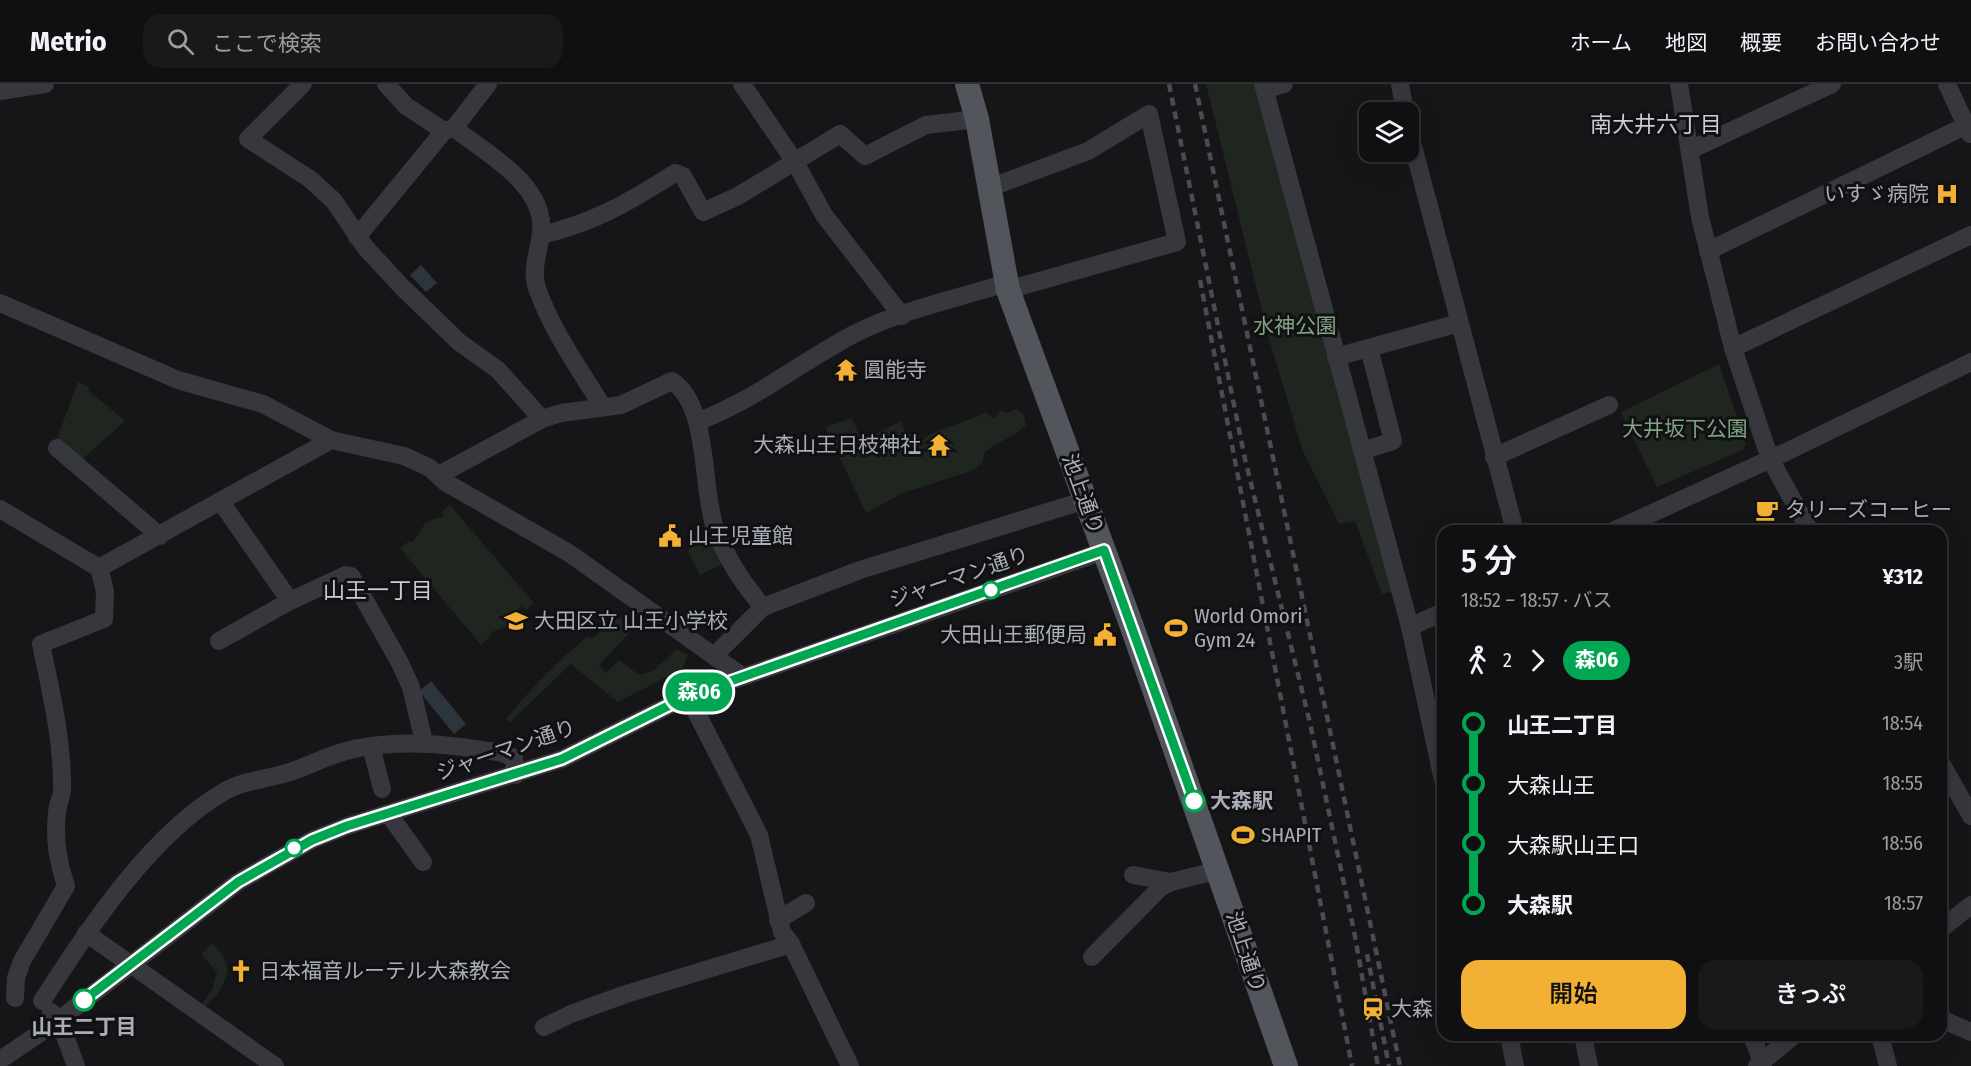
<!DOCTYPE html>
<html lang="ja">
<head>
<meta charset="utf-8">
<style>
  body { margin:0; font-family:"Fira Sans Condensed","Noto Sans JP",sans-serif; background:#19191b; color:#f1f3f6; height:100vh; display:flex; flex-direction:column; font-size:22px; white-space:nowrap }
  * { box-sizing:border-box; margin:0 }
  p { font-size:20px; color:#9c9d9f }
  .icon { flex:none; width:33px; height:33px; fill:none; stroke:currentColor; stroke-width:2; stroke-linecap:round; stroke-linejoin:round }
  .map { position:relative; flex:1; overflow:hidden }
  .sheet { position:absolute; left:1437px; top:441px; width:510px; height:516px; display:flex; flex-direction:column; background:#101012; border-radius:18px; box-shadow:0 6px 24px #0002,0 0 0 2px #303032 }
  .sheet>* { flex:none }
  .badge { padding:0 12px; border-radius:20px; font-size:21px; line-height:39px }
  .tools { position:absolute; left:1359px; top:18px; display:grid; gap:12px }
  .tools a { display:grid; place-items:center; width:60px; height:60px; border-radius:12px; background:#101012; box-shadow:0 6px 24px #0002,0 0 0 2px #303032; font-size:30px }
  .map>.badge { position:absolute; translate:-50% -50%; box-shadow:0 0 0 3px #fff }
  .legs { display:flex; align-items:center; gap:9px; height:66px; padding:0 24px; font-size:20px }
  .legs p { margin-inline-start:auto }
  .headline { display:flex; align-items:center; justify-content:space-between; height:102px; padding:0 24px }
  h1 { font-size:33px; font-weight:600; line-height:45px }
  .action { display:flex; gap:12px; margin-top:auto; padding:12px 24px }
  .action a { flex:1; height:69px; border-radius:18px; background:#f2b134; color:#111; font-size:24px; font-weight:600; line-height:69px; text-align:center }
  .action a+a { background:#19191b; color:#f1f3f6 }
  ul { padding:0 24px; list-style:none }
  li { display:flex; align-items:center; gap:21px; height:60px; font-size:22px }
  li i { display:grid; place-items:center; width:9px; height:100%; margin:0 8px; background:currentColor }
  li i::after { content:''; width:15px; height:15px; margin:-8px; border:4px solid; border-radius:50%; background:#101012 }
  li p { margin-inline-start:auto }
  li:first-child i { background:linear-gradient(#0000 50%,currentColor 0) }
  li:last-child i { background:linear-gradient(currentColor 50%,#0000 0) }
  header { display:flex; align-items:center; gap:36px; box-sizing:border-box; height:84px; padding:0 30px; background:#101012; border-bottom:2px solid #303032 }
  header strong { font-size:28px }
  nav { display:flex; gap:33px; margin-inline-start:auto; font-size:21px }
  .search { width:420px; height:54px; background:#19191b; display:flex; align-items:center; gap:15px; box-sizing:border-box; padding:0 21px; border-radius:18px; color:#9c9d9f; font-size:22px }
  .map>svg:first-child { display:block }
  .green { fill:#1e261f }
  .water { fill:#2c353c }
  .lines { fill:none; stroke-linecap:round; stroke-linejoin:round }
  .minor { stroke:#37383d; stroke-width:18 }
  .major { stroke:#53555c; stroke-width:24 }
  .rail { stroke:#4a4c52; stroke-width:4.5; stroke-dasharray:8 6; stroke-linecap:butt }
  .line-1-casing { stroke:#fff; stroke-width:14 }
  .line-1 { stroke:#00a651; stroke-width:9 }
  .stop-1-dot { fill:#fff; stroke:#00a651; stroke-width:3 }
  .labels { text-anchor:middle; stroke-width:6; stroke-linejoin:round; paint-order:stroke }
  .poi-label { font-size:21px; fill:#a8adb8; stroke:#111113; text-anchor:start }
  .park-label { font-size:21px; fill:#7fa381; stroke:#111113 }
  .street-label { font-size:21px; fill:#a8adb8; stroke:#111113 }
  .stop-label { font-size:21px; font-weight:bold; fill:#a8adb8; stroke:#111113; text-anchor:start }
  .neighbourhood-label { font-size:22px; fill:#c9ccd4; stroke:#111113 }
</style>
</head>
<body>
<header>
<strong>Metrio</strong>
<div class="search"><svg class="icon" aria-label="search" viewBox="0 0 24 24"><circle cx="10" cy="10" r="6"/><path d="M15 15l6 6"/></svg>ここで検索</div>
<nav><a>ホーム</a><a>地図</a><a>概要</a><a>お問い合わせ</a></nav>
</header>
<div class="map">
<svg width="1971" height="982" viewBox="0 0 1971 982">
  <rect width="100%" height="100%" fill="#161618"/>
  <g class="green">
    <polygon points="1206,0 1257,0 1393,507 1382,510 1355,437 1339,440 1302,365 1269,255"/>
    <polygon points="1719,280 1746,360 1743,366 1657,403 1621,328"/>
    <polygon points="78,298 88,303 89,307 125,337 79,378 56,357"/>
    <path d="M1016 325 1024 331 1026 341C1014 354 997 357 984 369L983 378 974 386 903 409 866 429 825 343 852 334 862 357 901 337 903 344 919 358C942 341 963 341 986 328L993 335 1001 327 1007 329Z"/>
    <path d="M450 421 534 519 526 526 519 519 521 522C517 528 515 535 509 540 503 545 496 545 490 550L491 552 481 561 400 464 409 457 413 458 426 438 444 432 441 428Z"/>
    <polygon points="708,439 726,478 700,491 688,468 693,456"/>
    <path d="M623 533 636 542 599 581 606 589 619 576 639 591 653 587 677 565 688 571 682 585 618 618 571 580 510 638 506 635C531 605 556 578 587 553L594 554 610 537Z"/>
    <path d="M213 859C216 864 222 869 225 875 233 892 217 914 203 924V918L212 906 217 888 201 870Z"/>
  </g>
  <g class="water">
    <polygon points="421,181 437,199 426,208 410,191"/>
    <polygon points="431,597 466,640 454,650 419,607"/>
  </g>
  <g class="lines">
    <g class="minor">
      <polyline points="303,0 248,55 310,95 334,117 365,163 402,203 459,258 498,286 542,335"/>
      <polyline points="386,0 406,22 444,47"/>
      <polyline points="742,0 795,78 824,131 902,232"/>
      <polyline points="1263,0 1410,543 1443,696"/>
      <polyline points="1400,0 1405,28"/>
      <polyline points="1679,0 1700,133 1733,264 1770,375 1810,447"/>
      <polyline points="1947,0 1970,50"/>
      <polyline points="1265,6 1284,0"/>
      <polyline points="0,7 45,0"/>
      <polyline points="1408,43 1515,447"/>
      <path d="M454 44C486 69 546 101 541 148 539 169 530 187 538 207 553 248 580 286 603 323"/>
      <polyline points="1690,66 1832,0"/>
      <polyline points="989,104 1088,67 1149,30 1177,158 1008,206"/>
      <path d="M541 151C594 139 629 118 675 89L683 92 703 128 738 112 840 50 865 72 926 41 977 35"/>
      <polyline points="357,153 444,47 454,44 488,0"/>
      <polyline points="1708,167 1971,39"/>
      <polyline points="0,219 178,296 263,320 331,356 404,372 430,384 445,398 569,469 742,592"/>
      <polyline points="1733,264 1971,151"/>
      <polyline points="1336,273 1459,239"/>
      <path d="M699 337C755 316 801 278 854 250 901 226 956 215 1006 199"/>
      <polyline points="57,364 160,452"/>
      <polyline points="1362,367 1393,357 1369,264"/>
      <polyline points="1494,373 1609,321"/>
      <path d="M439 391 542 335 561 329 621 321 672 297C710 322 701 404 715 444 726 474 743 500 763 523L714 572"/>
      <polyline points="221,418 290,517"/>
      <path d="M0 425 99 484 105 507 104 535 41 560C51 608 63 658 62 707 61 715 57 722 57 729 54 756 58 777 66 802L22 877 16 894 15 914"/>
      <polyline points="1613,447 1786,368 1971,278"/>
      <polyline points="99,484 331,356"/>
      <polyline points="763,523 860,486 1086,416"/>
      <polyline points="1410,543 1443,528"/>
      <polyline points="219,557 290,517 346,491 351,492 400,579 411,603 424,658"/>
      <polyline points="688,612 759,751 782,848 791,860 850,982"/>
      <polyline points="371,662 382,705"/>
      <polyline points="1941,679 1971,732"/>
      <polyline points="388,729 423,778"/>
      <polyline points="1133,791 1171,798 1219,786"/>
      <polyline points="778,836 806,819"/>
      <polyline points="1941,845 1971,821"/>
      <polyline points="86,849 275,982"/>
      <polyline points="1092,873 1161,803 1171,798"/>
      <path d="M42 917C89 845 149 751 225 707 244 696 270 695 290 688 314 680 334 668 359 664 408 655 454 661 503 669L514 674 516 691"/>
      <polyline points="51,928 59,936 76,982"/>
      <polyline points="1941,935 1971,948"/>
      <polyline points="544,943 571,930 626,910 791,860"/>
      <polyline points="1509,951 1515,982"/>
      <polyline points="1583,951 1589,982"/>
      <polyline points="1752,951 1763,982"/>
      <polyline points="1880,951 1888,982"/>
      <polyline points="0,976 59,936 238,798 312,756 347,742 562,675 688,612 1104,467"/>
      <polyline points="1757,982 1794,951"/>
    </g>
    <polyline class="major" points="967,0 977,35 1008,206 1131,540 1286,982"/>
    <g class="rail">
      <polyline points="1169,0 1245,375 1310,639 1354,847 1378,982"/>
      <polyline points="1195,0 1400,982"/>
      <polyline points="1200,196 1352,982"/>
      <polyline points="1367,870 1389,982"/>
    </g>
  </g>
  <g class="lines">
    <g class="line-1-casing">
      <polyline id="line-1" points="84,916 238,798 312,756 347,742 562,675 688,612 1104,466 1194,717"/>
    </g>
    <use href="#line-1" class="line-1"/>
  </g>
  <defs>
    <g id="hospital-bare" transform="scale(1.8)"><path d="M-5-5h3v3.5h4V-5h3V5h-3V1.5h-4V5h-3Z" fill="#f2b134" stroke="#111113" stroke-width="2.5" paint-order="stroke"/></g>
    <g id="temple-bare" transform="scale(1.8)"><path d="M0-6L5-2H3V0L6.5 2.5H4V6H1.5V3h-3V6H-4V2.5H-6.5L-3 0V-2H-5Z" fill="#f2b134" stroke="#111113" stroke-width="2.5" paint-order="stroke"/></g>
    <g id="cafe-bare" transform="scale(1.8)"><path d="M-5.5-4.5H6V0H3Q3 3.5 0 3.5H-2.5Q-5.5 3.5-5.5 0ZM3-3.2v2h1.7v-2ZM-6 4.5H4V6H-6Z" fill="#f2b134" stroke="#111113" stroke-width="2.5" paint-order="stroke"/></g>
    <g id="civic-bare" transform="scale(1.8)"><path d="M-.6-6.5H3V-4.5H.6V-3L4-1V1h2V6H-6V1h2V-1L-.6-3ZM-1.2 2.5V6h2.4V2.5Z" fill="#f2b134" stroke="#111113" stroke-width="2.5" paint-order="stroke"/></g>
    <g id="school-bare" transform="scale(1.8)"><path d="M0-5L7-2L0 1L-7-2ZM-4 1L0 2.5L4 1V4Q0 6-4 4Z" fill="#f2b134" stroke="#111113" stroke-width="2.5" paint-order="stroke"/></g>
    <g id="stadium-bare" transform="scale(1.8)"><path d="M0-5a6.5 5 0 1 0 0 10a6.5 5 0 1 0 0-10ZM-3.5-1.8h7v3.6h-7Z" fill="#f2b134" stroke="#111113" stroke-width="2.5" paint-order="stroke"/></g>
    <g id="church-bare" transform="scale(1.8)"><path d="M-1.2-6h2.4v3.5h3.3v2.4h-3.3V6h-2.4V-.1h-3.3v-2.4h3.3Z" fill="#f2b134" stroke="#111113" stroke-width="2.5" paint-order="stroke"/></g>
    <g id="station-bare" transform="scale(1.8)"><path d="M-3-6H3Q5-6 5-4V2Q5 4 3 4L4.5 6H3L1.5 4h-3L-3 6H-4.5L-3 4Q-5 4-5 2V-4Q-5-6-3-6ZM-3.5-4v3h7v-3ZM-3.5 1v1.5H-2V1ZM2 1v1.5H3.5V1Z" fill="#f2b134" stroke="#111113" stroke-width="2.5" paint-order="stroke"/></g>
  </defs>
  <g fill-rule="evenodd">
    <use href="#hospital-bare" x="1947" y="110"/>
    <use href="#temple-bare" x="846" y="286"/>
    <use href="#temple-bare" x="939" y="361"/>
    <use href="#cafe-bare" x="1767" y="426"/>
    <use href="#civic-bare" x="670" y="452"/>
    <use href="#school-bare" x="516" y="537"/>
    <use href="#stadium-bare" x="1176" y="544"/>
    <use href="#civic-bare" x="1105" y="551"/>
    <use href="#stadium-bare" x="1243" y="751"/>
    <use href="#church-bare" x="241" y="887"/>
    <use href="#station-bare" x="1373" y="925"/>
  </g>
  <g class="stop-1-dot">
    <circle cx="991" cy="506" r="8"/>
    <circle cx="1194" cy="717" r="10"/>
    <circle cx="294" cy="764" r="8"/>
    <circle cx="84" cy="916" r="10"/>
  </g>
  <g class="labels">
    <g class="poi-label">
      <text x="1929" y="117" text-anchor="end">いすゞ病院</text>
      <text x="864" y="293">圓能寺</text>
      <text x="921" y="368" text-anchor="end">大森山王日枝神社</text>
      <text x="1785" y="433">タリーズコーヒー</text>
      <text x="688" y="459">山王児童館</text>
      <text x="1194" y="539">World Omori<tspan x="1194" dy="24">Gym 24</tspan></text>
      <text x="534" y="544">大田区立 山王小学校</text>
      <text x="1087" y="558" text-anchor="end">大田山王郵便局</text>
      <text x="1261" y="758">SHAPIT</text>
      <text x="259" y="894">日本福音ルーテル大森教会</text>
      <text x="1391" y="932">大森</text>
    </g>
    <g class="park-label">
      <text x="1295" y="249">水神公園</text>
      <text x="1685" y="352">大井坂下公園</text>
    </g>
    <g class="street-label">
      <text transform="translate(1083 410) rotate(70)" y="7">池上通り</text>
      <text transform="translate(959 493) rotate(-19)" y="7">ジャーマン通り</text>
      <text transform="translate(506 666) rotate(-19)" y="7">ジャーマン通り</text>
      <text transform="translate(1246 868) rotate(72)" y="7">池上通り</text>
    </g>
    <g class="stop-label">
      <text x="1210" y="724">大森駅</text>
      <text x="84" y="950" text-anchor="middle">山王二丁目</text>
    </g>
    <g class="neighbourhood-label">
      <text x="1656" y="48">南大井六丁目</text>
      <text x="378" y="514">山王一丁目</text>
    </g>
  </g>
</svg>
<div class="tools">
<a><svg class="icon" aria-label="layers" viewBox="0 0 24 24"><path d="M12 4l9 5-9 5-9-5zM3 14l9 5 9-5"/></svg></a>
</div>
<b class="badge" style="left:699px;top:608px;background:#00a651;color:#fff">森06</b>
<section class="sheet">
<div class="headline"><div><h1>5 分</h1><p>18:52 – 18:57 · バス</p></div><b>¥312</b></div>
<div class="legs"><svg class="icon" aria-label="walk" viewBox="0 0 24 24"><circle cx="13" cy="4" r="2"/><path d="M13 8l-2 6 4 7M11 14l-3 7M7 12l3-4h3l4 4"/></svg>2<svg class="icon" aria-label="forward" viewBox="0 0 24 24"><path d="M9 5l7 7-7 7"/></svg><b class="badge" style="background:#00a651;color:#fff">森06</b><p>3駅</p></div>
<ul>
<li><i style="color:#00a651"></i><b>山王二丁目</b><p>18:54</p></li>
<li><i style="color:#00a651"></i><span>大森山王</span><p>18:55</p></li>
<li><i style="color:#00a651"></i><span>大森駅山王口</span><p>18:56</p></li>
<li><i style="color:#00a651"></i><b>大森駅</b><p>18:57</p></li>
</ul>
<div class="action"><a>開始</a><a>きっぷ</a></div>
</section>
</div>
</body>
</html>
